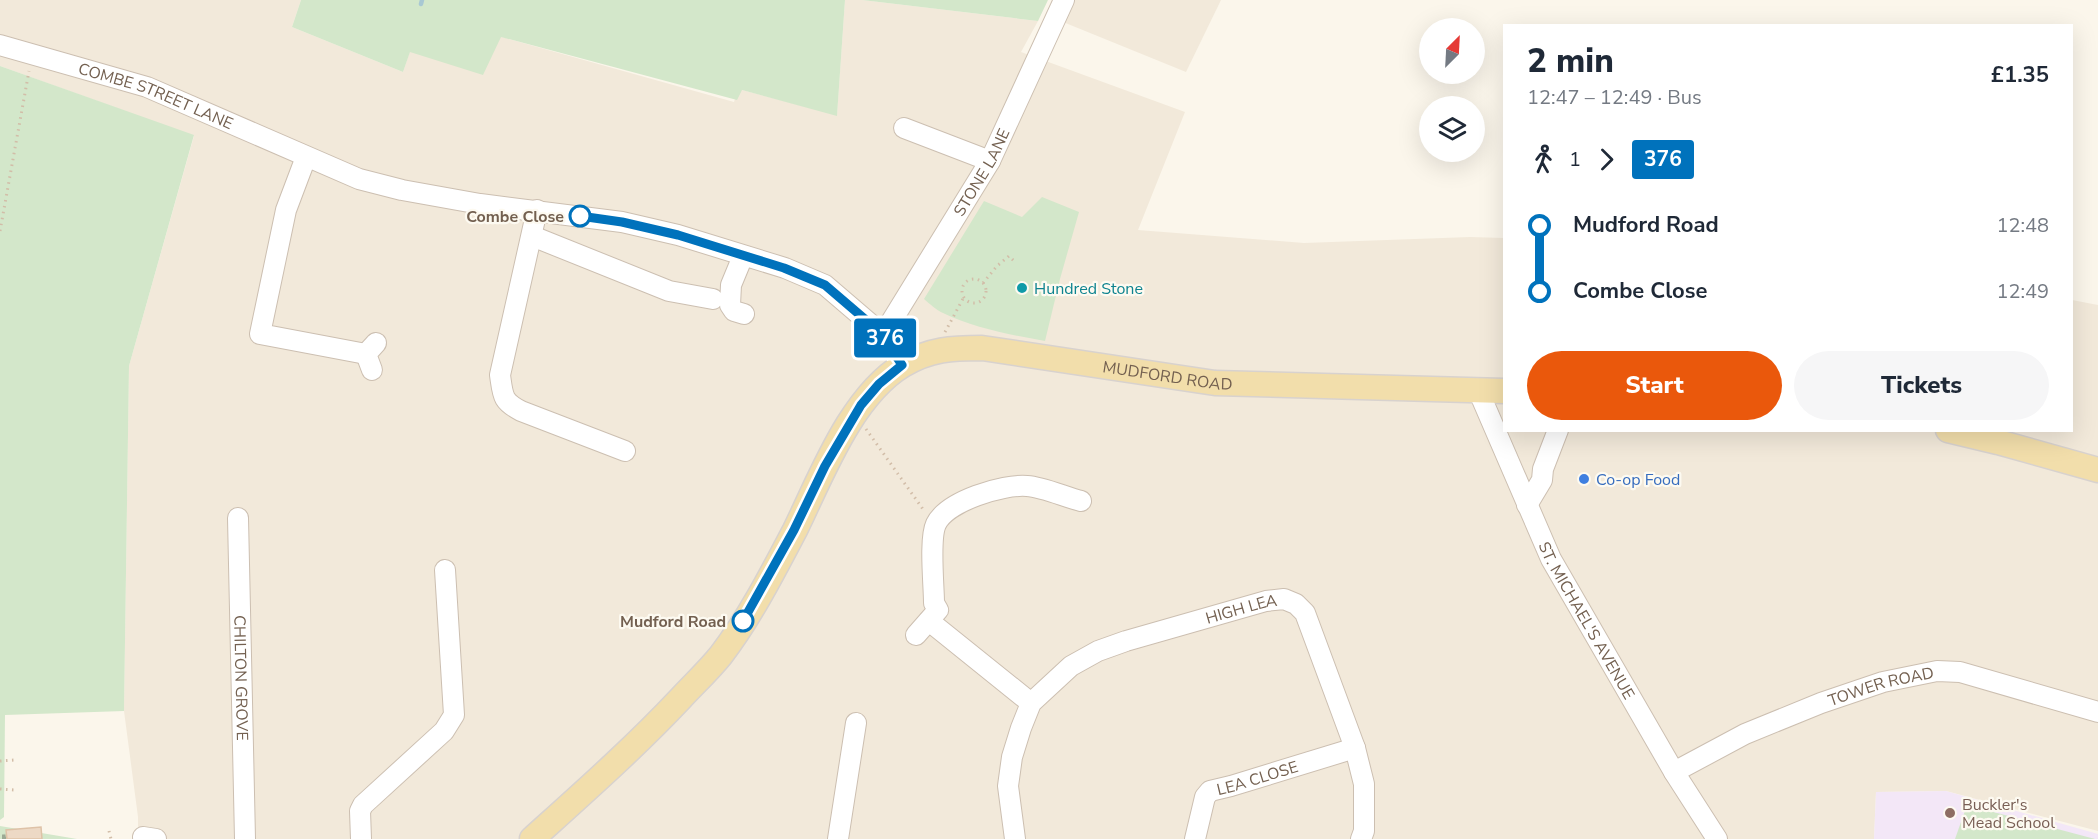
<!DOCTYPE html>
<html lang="en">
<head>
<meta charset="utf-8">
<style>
  body { margin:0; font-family:"Nunito Sans",sans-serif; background:#f6f6f7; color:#1f2937; height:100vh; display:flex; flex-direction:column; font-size:22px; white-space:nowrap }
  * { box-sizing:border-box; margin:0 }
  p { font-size:20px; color:#747a83 }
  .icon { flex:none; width:33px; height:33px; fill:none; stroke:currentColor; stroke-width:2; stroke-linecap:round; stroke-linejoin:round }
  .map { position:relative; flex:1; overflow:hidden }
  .drawer { position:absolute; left:1503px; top:24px; width:570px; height:408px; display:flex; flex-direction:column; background:#fff; border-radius:0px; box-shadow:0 6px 24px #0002 }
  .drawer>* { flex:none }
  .badge { padding:0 12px; border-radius:4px; font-size:21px; line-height:39px }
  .needle { width:39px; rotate:24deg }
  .fabs { position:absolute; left:1419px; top:18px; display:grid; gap:12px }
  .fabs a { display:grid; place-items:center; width:66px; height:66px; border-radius:50%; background:#fff; box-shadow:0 6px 24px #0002; font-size:30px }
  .map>.badge { position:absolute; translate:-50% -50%; box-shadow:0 0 0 3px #fff }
  .legs { display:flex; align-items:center; gap:9px; height:66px; padding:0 24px; font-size:20px }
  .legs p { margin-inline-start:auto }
  .summary { display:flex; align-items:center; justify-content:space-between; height:102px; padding:0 24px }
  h1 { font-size:33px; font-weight:800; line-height:45px }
  .button { display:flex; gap:12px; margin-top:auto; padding:12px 24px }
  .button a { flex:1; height:69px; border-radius:36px; background:#ea580c; color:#fff; font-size:24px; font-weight:800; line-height:69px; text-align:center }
  .button a+a { background:#f6f6f7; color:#1f2937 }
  ul { padding:0 24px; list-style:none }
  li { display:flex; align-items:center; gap:21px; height:66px; font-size:22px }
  li i { display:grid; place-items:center; width:9px; height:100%; margin:0 8px; background:currentColor }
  li i::after { content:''; width:15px; height:15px; margin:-8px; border:4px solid; border-radius:50%; background:#fff }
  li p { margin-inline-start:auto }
  li:first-child i { background:linear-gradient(#0000 50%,currentColor 0) }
  li:last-child i { background:linear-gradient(currentColor 50%,#0000 0) }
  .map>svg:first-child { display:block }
  .residential { fill:#f2e9da }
  .education { fill:#f3e7f7 }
  .green { fill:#d3e7ca }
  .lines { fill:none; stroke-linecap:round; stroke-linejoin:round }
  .stream { stroke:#a8c8d3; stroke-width:4.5 }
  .building { fill:#edd9c5; stroke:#dec2a7; stroke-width:1.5; filter:url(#shadow) }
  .minor-casing { stroke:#ccbfb1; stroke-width:22 }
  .major-casing { stroke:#d8d2ce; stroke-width:27 }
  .path { stroke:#d2bda8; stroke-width:3; stroke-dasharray:1.5 4.5; stroke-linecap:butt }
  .minor { stroke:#fff; stroke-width:20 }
  .major { stroke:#f2deab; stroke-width:24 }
  .line-1-casing { stroke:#fff; stroke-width:14 }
  .line-1 { stroke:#0072bc; stroke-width:9 }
  .stop-1-dot { fill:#fff; stroke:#0072bc; stroke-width:3 }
  .culture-dot { fill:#0f9aa8; stroke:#fdfaf1; stroke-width:2 }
  .shop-dot { fill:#3f7fe0; stroke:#fdfaf1; stroke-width:2 }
  .education-dot { fill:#8d6e63; stroke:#fdfaf1; stroke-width:2 }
  .labels { text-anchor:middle; stroke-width:4.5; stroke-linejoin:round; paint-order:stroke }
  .street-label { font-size:16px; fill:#736050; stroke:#fdfaf1 }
  .stop-label { font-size:16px; font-weight:bold; fill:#736050; stroke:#fdfaf1; text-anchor:end }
  .culture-label { font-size:16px; fill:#0d838f; stroke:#fdfaf1; text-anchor:start }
  .shop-label { font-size:16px; fill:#366cbe; stroke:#fdfaf1; text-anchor:start }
  .education-label { font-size:16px; fill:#785e54; stroke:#fdfaf1; text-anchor:start }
</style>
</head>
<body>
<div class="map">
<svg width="2098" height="839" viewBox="0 0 2098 839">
  <defs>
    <filter id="shadow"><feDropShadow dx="-5.5" dy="5.5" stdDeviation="0" flood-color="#0004"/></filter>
  </defs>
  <rect width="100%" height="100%" fill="#fbf6eb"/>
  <g class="residential">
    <polygon points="0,0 301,0 292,27 403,72 410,51 495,35 734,102 738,89 837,115 845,0 862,0 1038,21 1021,52 1185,112 1138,230 1304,243 1470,237 1504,238 1504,430 2072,430 2072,300 2098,305 2098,831 1946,791 1876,792 1874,839 138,839 138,817 124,711 129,366 194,136 0,66"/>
    <polygon points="1074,0 1221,0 1186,72 1063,22"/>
  </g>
  <polygon class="education" points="1946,791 2098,834 2098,839 1874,839 1876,792"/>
  <g class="green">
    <polygon points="301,0 845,0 837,116 742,90 737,100 501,37 483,75 410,52 403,72 292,27"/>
    <polygon points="862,0 1048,0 1038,21"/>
    <polygon points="0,66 194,135 129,366 124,711 5,715 4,817 0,820"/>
    <path d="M1042 197 1079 212 1060 279 1045 341C1011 335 974 328 943 313 936 310 930 304 924 299L984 201 1022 217Z"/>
    <polygon points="1967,805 2095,839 1955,839"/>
    <polygon points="0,826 77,839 0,839"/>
  </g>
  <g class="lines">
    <polyline class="stream" points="421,4 422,0"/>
  </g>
  <polygon class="building" points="41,827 42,839 7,839 6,830"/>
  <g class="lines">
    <g class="minor-casing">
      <g id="minor">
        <path id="s1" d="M0 45 147 87 359 179 402 190 480 204 622 222 678 235 785 268 825 285 881 333 902 365"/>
        <polyline points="904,128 990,161"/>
        <polyline points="306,157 286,210 260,334 366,354"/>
        <path d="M537 210 500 375C503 396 502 401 521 411L625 451"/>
        <polyline points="532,236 669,291 713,299"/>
        <polyline points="743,256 731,285 730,305 734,311 744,314"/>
        <path id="s2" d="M881 333 891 322 990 161 1064 0"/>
        <polyline points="372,370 366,354 376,343"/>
        <path id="s3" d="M1478 390 1551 559 1674 772 1717 839"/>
        <polyline points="1527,505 1542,480 1543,469 1558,430"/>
        <path id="s4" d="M238 518 245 839"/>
        <polyline points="929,621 1031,703"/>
        <path d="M916 635 938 610 934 603C934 585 929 539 936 524 947 501 1003 484 1027 486 1043 487 1065 497 1081 501"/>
        <path id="s5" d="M1674 772 1745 734 1821 703 1883 682 1937 671 1960 672 2098 712"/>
        <polyline points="143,837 156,839"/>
        <polyline points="361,839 360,811 363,805 444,731 454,715 445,570"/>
        <polyline points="838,839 856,723"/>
        <path id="s6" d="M1015 839 1008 786 1012 757 1021 728 1031 703 1071 666 1098 651 1126 641 1266 601 1284 599 1296 604 1305 613 1355 748 1364 784V831L1361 839"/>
        <path id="s7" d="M1195 839 1205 797 1210 791 1231 786 1355 748"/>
      </g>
    </g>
    <g class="major-casing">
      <g id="major">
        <polyline points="1948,430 1998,442 2098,470"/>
        <path id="s8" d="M532 839C583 793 634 748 681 698 694 684 709 670 721 655 750 617 773 572 795 530 821 477 851 396 903 365 930 349 952 348 982 348L1215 383 1504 391"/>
      </g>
    </g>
    <g class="path">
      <polyline points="0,231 29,71"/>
      <circle cx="974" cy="291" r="12"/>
      <polyline points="983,283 997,266 1009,256 1014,261"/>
      <polyline points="945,332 964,297"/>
      <polyline points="866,429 925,512"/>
      <polyline points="0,761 15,760"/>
      <polyline points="0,789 15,790"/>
      <polyline points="109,831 111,839"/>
    </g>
    <use href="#minor" class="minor"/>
    <use href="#major" class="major"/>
  </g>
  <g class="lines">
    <g class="line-1-casing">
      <polyline id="line-1" points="580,216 622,222 678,235 784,268 825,285 881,333 902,365 879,384 861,405 825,466 794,530 743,621"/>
    </g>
    <use href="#line-1" class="line-1"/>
  </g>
  <g class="stop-1-dot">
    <circle cx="580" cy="216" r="10"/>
    <circle cx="743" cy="621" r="10"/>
  </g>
  <circle class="culture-dot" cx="1022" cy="288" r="6"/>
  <circle class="shop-dot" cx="1584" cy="479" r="6"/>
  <circle class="education-dot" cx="1950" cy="813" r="6"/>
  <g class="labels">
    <g class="street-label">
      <text dy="6" stroke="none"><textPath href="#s1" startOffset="164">COMBE STREET LANE</textPath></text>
      <text dy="6" stroke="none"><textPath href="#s2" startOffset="190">STONE LANE</textPath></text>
      <text dy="6" stroke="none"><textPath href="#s8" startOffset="879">MUDFORD ROAD</textPath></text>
      <text dy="6" stroke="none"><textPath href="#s6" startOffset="375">HIGH LEA</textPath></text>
      <text dy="6" stroke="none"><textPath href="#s3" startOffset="255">ST. MICHAEL'S AVENUE</textPath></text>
      <text dy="6" stroke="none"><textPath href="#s4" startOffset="160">CHILTON GROVE</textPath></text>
      <text dy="6" stroke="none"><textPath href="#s5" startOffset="225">TOWER ROAD</textPath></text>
      <text dy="6" stroke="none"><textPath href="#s7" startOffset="100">LEA CLOSE</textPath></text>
    </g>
    <g class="stop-label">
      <text x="564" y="222">Combe Close</text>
      <text x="726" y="627">Mudford Road</text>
    </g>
    <g class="culture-label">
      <text x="1034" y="294">Hundred Stone</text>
    </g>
    <g class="shop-label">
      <text x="1596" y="485">Co-op Food</text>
    </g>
    <g class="education-label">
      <text x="1962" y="810">Buckler's<tspan x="1962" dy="18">Mead School</tspan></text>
    </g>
  </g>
</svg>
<div class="fabs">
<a><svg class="needle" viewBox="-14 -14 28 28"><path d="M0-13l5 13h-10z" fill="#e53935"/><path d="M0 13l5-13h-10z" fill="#747a83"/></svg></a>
<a><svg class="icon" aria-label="layers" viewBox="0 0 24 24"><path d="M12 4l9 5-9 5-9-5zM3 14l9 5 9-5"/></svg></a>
</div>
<b class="badge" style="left:885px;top:338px;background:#0072bc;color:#fff">376</b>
<section class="drawer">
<div class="summary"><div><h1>2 min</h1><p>12:47 – 12:49 · Bus</p></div><b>£1.35</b></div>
<div class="legs"><svg class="icon" aria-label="walk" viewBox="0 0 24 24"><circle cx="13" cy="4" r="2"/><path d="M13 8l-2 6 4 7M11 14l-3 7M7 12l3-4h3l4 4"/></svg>1<svg class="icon" aria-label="forward" viewBox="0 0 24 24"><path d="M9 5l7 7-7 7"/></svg><b class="badge" style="background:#0072bc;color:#fff">376</b></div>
<ul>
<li><i style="color:#0072bc"></i><b>Mudford Road</b><p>12:48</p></li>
<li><i style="color:#0072bc"></i><b>Combe Close</b><p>12:49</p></li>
</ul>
<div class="button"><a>Start</a><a>Tickets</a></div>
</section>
</div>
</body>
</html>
